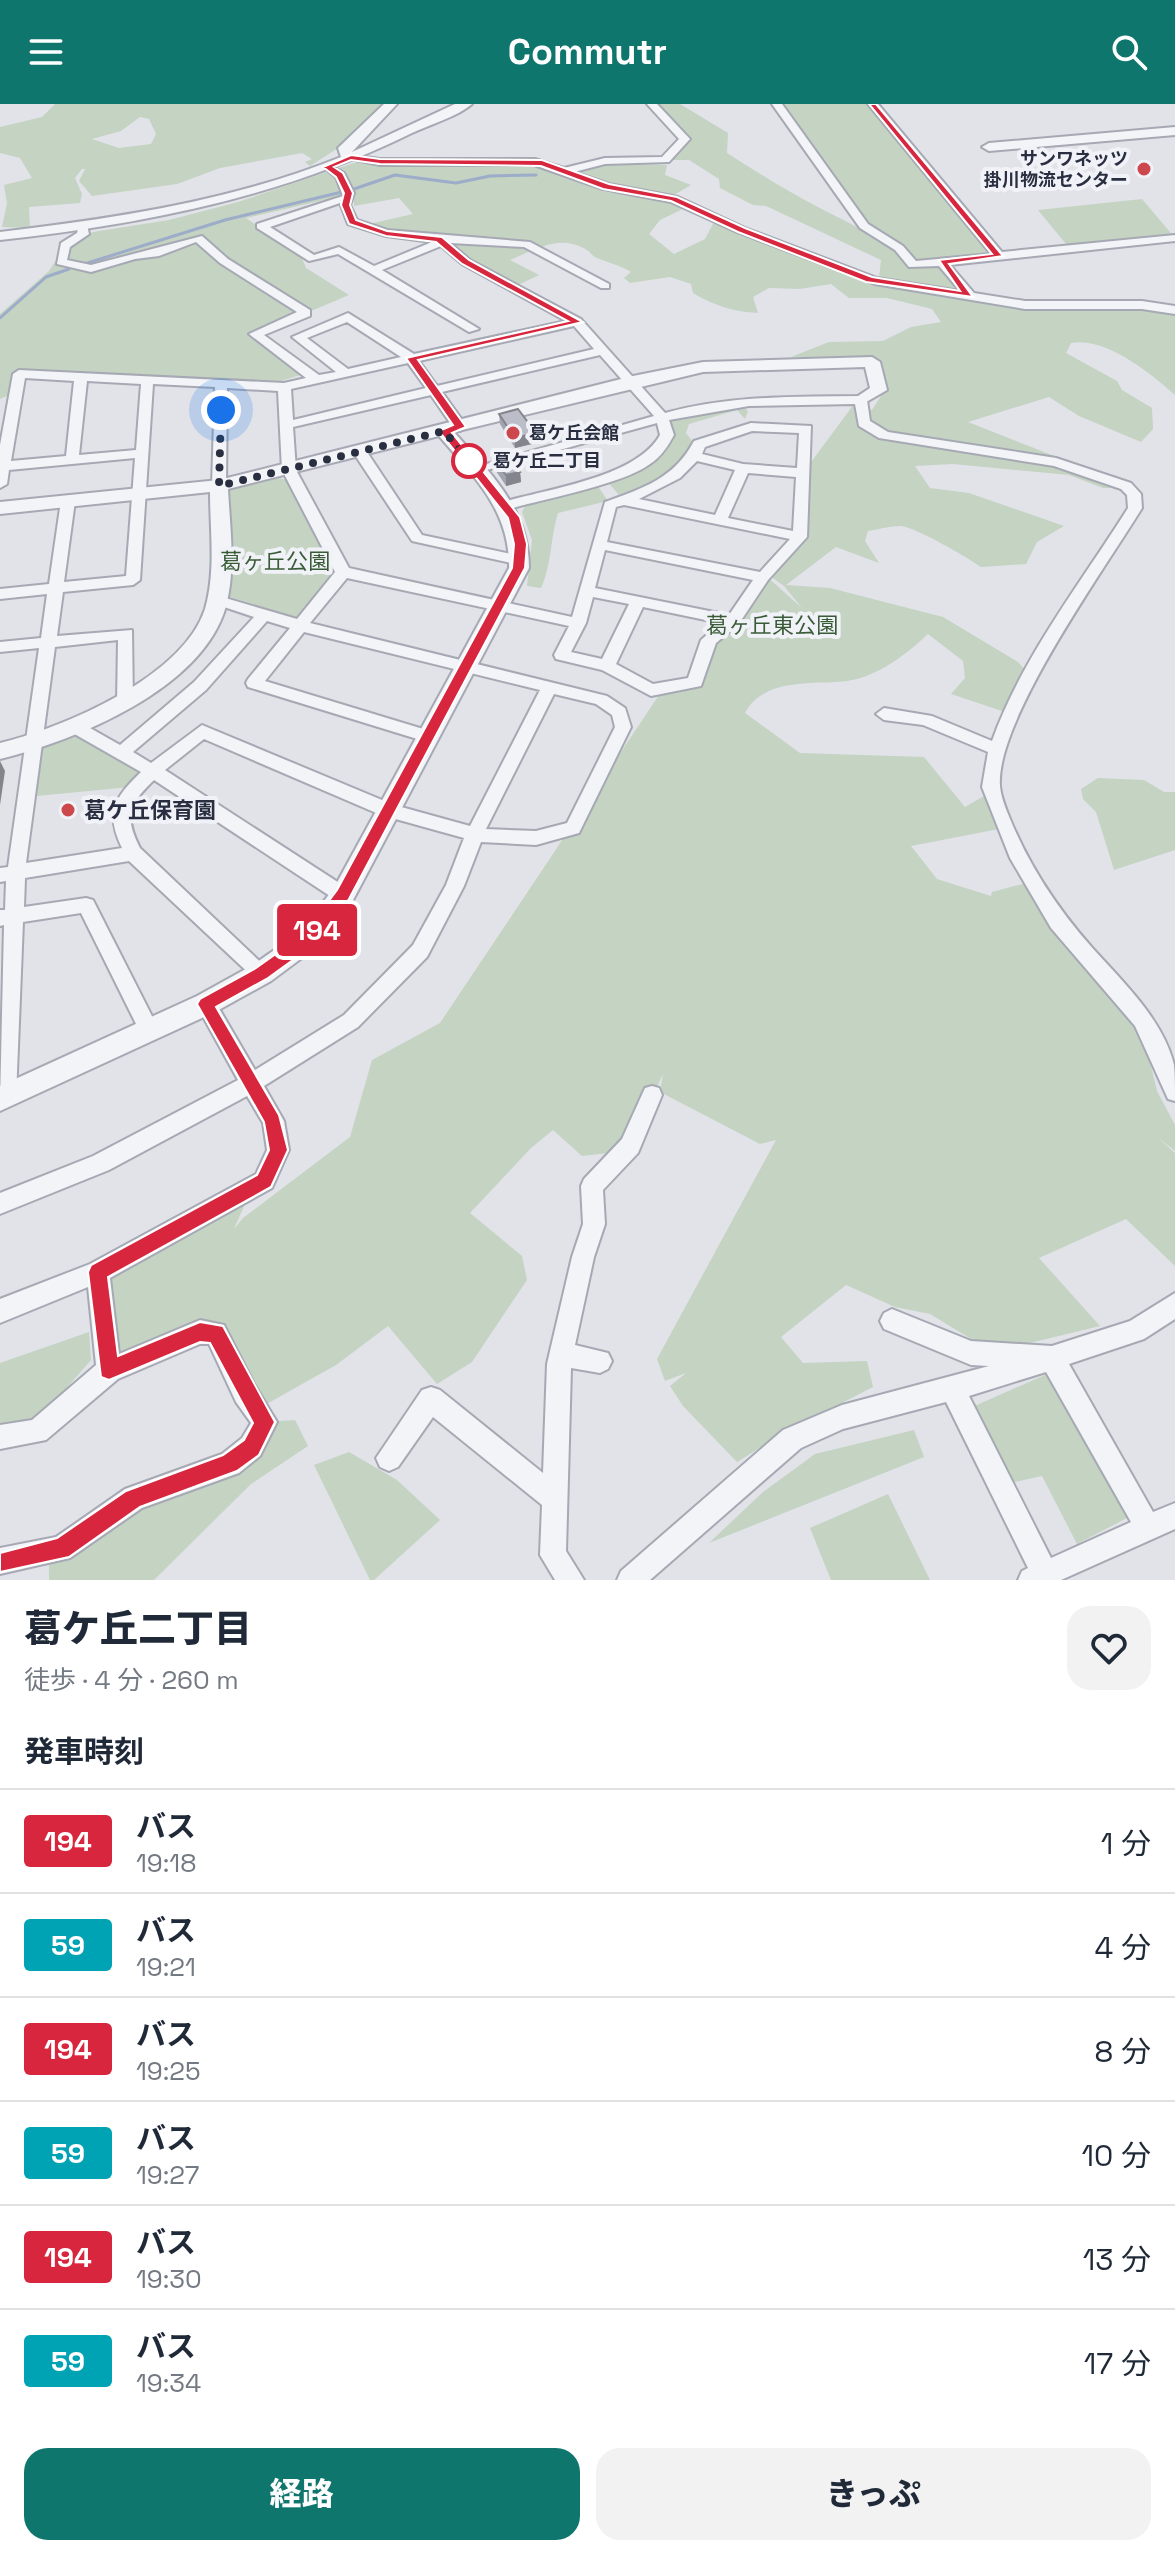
<!DOCTYPE html>
<html lang="ja">
<head>
<meta charset="utf-8">
<style>
  body { margin:0; font-family:"Space Grotesk","Noto Sans JP",sans-serif; background:#f2f2f3; color:#1f2937; height:100vh; display:flex; flex-direction:column; font-size:30px; white-space:nowrap }
  * { box-sizing:border-box; margin:0 }
  p { font-size:26px; color:#747a83 }
  .icon { flex:none; width:44px; height:44px; fill:none; stroke:currentColor; stroke-width:2; stroke-linecap:round; stroke-linejoin:round }
  .map { position:relative; height:1476px; overflow:hidden }
  .sheet { display:flex; flex-direction:column; background:#fff; flex:1 }
  .sheet>* { flex:none }
  .badge { padding:0 16px; border-radius:6px; font-size:28px; line-height:52px }
  .you { position:absolute; width:40px; height:40px; margin:-20px; border:6px solid #fff; border-radius:50%; background:#1a73e8; box-shadow:0 0 0 12px #1a73e833 }
  .map>.badge { position:absolute; translate:-50% -50%; box-shadow:0 0 0 4px #fff }
  h2 { padding:0 24px; font-size:30px; line-height:72px }
  .round { display:grid; place-items:center; flex:none; width:84px; height:84px; border-radius:24px; background:#f2f2f3 }
  .overview { display:flex; align-items:center; justify-content:space-between; height:136px; padding:0 24px }
  h1 { font-size:38px; font-weight:800; line-height:60px }
  .action { display:flex; gap:16px; margin-top:auto; padding:16px 24px }
  .action a { flex:1; height:92px; border-radius:24px; background:#0f766e; color:#fff; font-size:32px; font-weight:800; line-height:92px; text-align:center }
  .action a+a { background:#f2f2f3; color:#1f2937 }
  ul { padding:0; list-style:none }
  li { display:flex; align-items:center; gap:24px; height:104px; padding:0 24px; border-top:2px solid #e0e1e3 }
  li div { flex:1 }
  li b { display:block; font-size:30px }
  li em { font-style:normal }
  li .badge { min-width:88px; font-weight:700; text-align:center }
  header { display:flex; justify-content:space-between; align-items:center; height:104px; padding:0 24px; background:#0f766e; color:#fff; font-size:36px; font-weight:800 }
  .map>svg:first-child { display:block }
  .green { fill:#c4d3c2; fill-rule:evenodd }
  .lines { fill:none; stroke-linecap:round; stroke-linejoin:round }
  .stream { stroke:#9cacc9; stroke-width:3 }
  .minor-casing { stroke:#a6a9b3; stroke-width:4 }
  .tertiary-casing { stroke:#a6a9b3; stroke-width:4 }
  .minor { fill:#f3f4f7; fill-rule:evenodd }
  .tertiary { fill:#f3f4f7; fill-rule:evenodd }
  .wall { fill:#a1a3ad }
  .shaded-wall { fill:#83858d }
  .building { fill:#bbbec9; stroke:#83858d; stroke-width:2 }
  .line { fill:#d7263d; stroke:#fff; stroke-width:2 }
  .walk { stroke:#292f41; stroke-width:8; stroke-dasharray:0 14.4 }
  .poi-dot { fill:#cc484c; stroke:#f0f2f7; stroke-width:3 }
  .stop-dot { fill:#fff; stroke:#d7263d; stroke-width:4 }
  .labels { text-anchor:middle; stroke-width:8; stroke-linejoin:round; paint-order:stroke }
  .far-poi-label { font-size:18px; font-weight:bold; fill:#292f41; stroke:#f0f2f7; text-anchor:end }
  .far-stop-label { font-size:18px; font-weight:bold; fill:#292f41; stroke:#f0f2f7; text-anchor:start }
  .park-label { font-size:22px; fill:#395c37; stroke:#f0f2f7 }
  .poi-label { font-size:22px; font-weight:bold; fill:#292f41; stroke:#f0f2f7; text-anchor:start }
</style>
</head>
<body>
<header><svg class="icon" aria-label="menu" viewBox="0 0 24 24"><path d="M4 6h16M4 12h16M4 18h16"/></svg>Commutr<svg class="icon" aria-label="search" viewBox="0 0 24 24"><circle cx="10" cy="10" r="6"/><path d="M15 15l6 6"/></svg></header>
<div class="map">
<svg width="1175" height="1476" viewBox="0 0 1175 1476">
  <rect width="100%" height="100%" fill="#e1e3e9"/>
  <g class="green">
    <path d="M55 0H382L360 30 310 62 305 58 312 55 302 49 220 64 177 80 92 92 79 77 85 65H82L75 74 82 90 80 99 29 103 30 124 2 123 7 99 4 81 32 74 20 54 0 49V23L42 13ZM140 13 149 15 156 30 151 40 119 44 92 35 121 27Z"/>
    <path d="M654 0H680L728 29 727 49C757 68 787 87 818 103 852 121 885 134 911 164L939 162 956 183 950 186 879 174 881 156 766 102 753 101 720 84 719 75 689 56H667L684 39Z"/>
    <polygon points="782,0 868,0 992,149 917,157 905,144 865,120"/>
    <path d="M357 58 533 60 605 88 654 93 687 103 660 116 649 130 674 150 705 135 715 116 831 161 866 178 1025 206 1134 203 1175 210V291C1150 269 1106 233 1071 239L1066 249 1117 277 1122 286 1152 304 1153 325 1141 338 1079 312 1049 293 968 318 1090 366 1121 384H1103L1069 371 953 360 915 362 930 384 969 389 1064 422 1037 438 1026 460 981 463C967 453 915 423 901 422 890 422 879 425 868 427L865 437 879 459 836 443 786 481 830 484 943 513 1018 558 1026 567 1008 609 951 590 965 574 963 557 928 530C907 550 877 573 847 577 813 581 764 573 745 609L800 649 924 653 965 703 984 692 999 725 911 742 937 775 991 792 992 788 1026 779 1044 814 1142 925 1157 987 1175 1021V1047L1157 1033 1175 1049V1162L1126 1115 1039 1154 1100 1222 1030 1239 981 1241 930 1210 895 1203 846 1181 781 1233 803 1259 867 1257 873 1283 785 1328 737 1358 683 1302 670 1282 686 1269 665 1277 657 1255 776 1036 760 1040 660 988 663 970 626 1047 582 1052 553 1026 531 1044 470 1109 522 1152 527 1176 472 1258 437 1280 388 1222 336 1261 263 1302 219 1218 114 1252 112 1174 249 1091 234 1125 243 1114 350 1033 372 956 440 919 661 588 701 578 709 536 765 471 802 504 784 482 770 472 804 432 803 369 854 300 872 306 886 284 875 253H791L829 238 883 237 911 223 941 218 932 205 887 194H849L831 180 800 185 769 184 753 193 758 209C735 208 712 201 693 189L691 180 670 173 630 179 624 174 631 168C619 161 609 159 597 154 592 152 591 149 587 146 560 129 535 146 510 156L539 171 516 182 441 138 391 130 369 120 413 110 399 94 354 102V89L246 114 301 152 306 164 349 191 250 233 300 271 275 279 18 268 7 292 0 295V210L49 167 63 146 93 128 169 116 238 98Z"/>
    <polygon points="605,59 667,61 665,71 691,81 672,92 612,81 577,68"/>
    <polygon points="1142,95 1175,134 1071,146 1038,106"/>
    <path d="M741 301 748 307 745 315 737 306 689 320 686 329 692 337C687 367 643 381 619 391L607 377C643 367 672 359 670 317L675 314Z"/>
    <polygon points="279,374 286,376 333,467 300,515 224,491 226,389 230,385"/>
    <path d="M597 381 608 397 558 409C550 435 552 460 541 484L527 482 532 436 522 408 526 400Z"/>
    <polygon points="79,625 145,669 130,683 37,692 42,641"/>
    <polygon points="1098,674 1144,676 1164,688 1175,688 1175,746 1114,766 1096,708 1083,695 1081,685"/>
    <polygon points="89,1228 91,1256 42,1312 0,1322 0,1259"/>
    <polygon points="1047,1270 1127,1414 1077,1440 1042,1372 1006,1380 970,1304"/>
    <polygon points="295,1316 308,1342 251,1380 154,1476 49,1476 49,1456 134,1394 226,1361 265,1318"/>
    <polygon points="914,1326 924,1353 709,1439 763,1388 815,1350"/>
    <polygon points="349,1348 397,1376 440,1416 374,1476 370,1476 314,1361"/>
    <polygon points="888,1390 930,1476 831,1476 810,1424"/>
  </g>
  <g class="lines">
    <g class="stream">
      <polyline points="354,85 395,71 456,79 490,72 536,71"/>
      <polyline points="81,161 225,116 342,88"/>
      <polyline points="0,214 46,173 69,165"/>
    </g>
    <g class="minor-casing">
      <g id="minor">
        <polygon points="647,0 657,0 690,35 669,58 605,60 574,68 609,80 678,93 745,124 877,174 960,187 939,162 909,163 895,146 860,124 772,0 782,0 868,120 903,142 916,157 991,150 868,0 878,0 1002,148 1175,131 1175,137 950,161 974,189 1025,197 1142,197 1175,202 1175,210 1142,205 1025,205 875,180 737,128 671,98 603,85 534,61 380,61 346,54 351,51 380,55 535,55 564,64 605,54 662,53 679,35"/>
        <path d="M328 60 344 69 354 89 350 101 357 116 387 126 530 138 609 180V184H601L524 143 450 139 470 156 581 215 665 309C729 291 795 293 861 292L867 296 870 317 888 328 1056 354 1131 379 1141 390 1142 404C1106 463 995 617 1000 682 1001 695 1008 710 1013 722 1036 775 1068 819 1108 861 1134 889 1165 923 1174 961 1175 972 1175 986 1175 997L1168 995 1135 922 1051 824 1010 754 982 683 988 648 923 621 884 616 876 610 884 604 932 612 992 637C1022 553 1081 479 1128 404L1127 391 1121 385 1054 362 879 334 859 322 855 300 749 302 669 316 674 331C668 342 661 353 650 360 623 380 548 394 513 404H503V398C548 385 637 373 660 331L657 319 476 369 469 365 654 312 600 251 442 288 467 323 460 327 455 326 431 291 293 323 296 366 349 464 572 513 605 398C643 384 674 375 694 337L751 319 811 322 807 433 768 476 738 521 716 539 701 582 651 592 602 566 556 555 554 551 569 522 347 474 310 519 607 592 625 604 631 623 579 729 536 741 481 738 464 782 427 853 358 923 264 982 284 1017 289 1046 272 1084 110 1174 119 1250 200 1216 224 1221 254 1280 277 1318 260 1352 239 1369 142 1404 70 1454 0 1470V1444L56 1433 125 1385 222 1350 242 1334 251 1319 236 1298 209 1240H200L118 1275 46 1336 0 1345V1321L32 1316 96 1261 88 1183 0 1219V1195L90 1160 256 1070 267 1046 263 1019 247 992 109 1066 0 1110V1089L93 1052 238 976 196 900 199 894 206 892 213 894 255 966 344 911 413 841 446 781 464 734 381 711 204 635 165 666 350 786 352 791 350 796H336L154 676C128 701 124 712 140 744L272 869 269 875 262 877 255 875 129 757 25 774 24 803 86 794 93 796 159 926 156 932 149 935 142 932 81 809 23 818 16 993 13 1000 6 1002 0 1000 4 821 0 822V806H5L6 777 0 778V764L8 763 39 544 0 548V538L41 534 47 490 0 495V485L49 480 61 397 68 393 75 397 64 478 126 472 135 354 9 366 7 380 0 384V341L13 270 19 266 284 279 306 274 249 230 297 208 220 159 196 138 159 152 135 155 91 168 57 160 61 139 77 129 79 121H87L89 130 70 143 67 156 91 161 202 132 228 155 310 206V212L264 231 319 271 336 268 292 233 348 209 414 250 566 217 462 160 441 142 382 166 479 225 469 228 338 150 309 157 257 124V120L343 92 336 73 323 63ZM340 99 348 120 386 132 432 138 374 162 339 143 314 151 270 123ZM347 218 401 253 348 265 307 234ZM574 222 594 245 437 282 419 257ZM408 259 426 284 293 316 291 285ZM25 274 74 277 66 352 11 357ZM87 277 141 280 136 346 79 351ZM153 280 215 283 212 382 219 386 226 382 227 284 278 287 282 366 335 468 297 515 222 493H212V499L254 513 194 578 120 641 83 620H71L69 624 71 628 141 668C114 694 105 709 122 744L26 759 55 543 118 536 117 600 125 606 133 600 132 526 57 532 63 488 133 481 140 476ZM752 327 799 329 797 364 743 360 702 350 705 343ZM697 357 735 366 715 411 639 395 680 374ZM748 369 796 373 793 427 728 414ZM624 401 790 435 760 468 607 438 616 403ZM605 446 753 476 729 511 595 484ZM593 493 629 500 602 555 571 548 586 519ZM643 503 720 519 701 536 688 574 653 580 616 560ZM267 517 290 524 248 575 246 579 248 583 427 638 435 632 433 628 265 577 304 528 540 586 470 722 394 701 202 621 151 659 133 648 206 586ZM554 590 596 600 612 611 615 623 567 719 536 727 486 725Z"/>
        <polygon points="360,344 365,345 422,431 525,453 525,459 520,461 412,437 353,348"/>
        <polygon points="652,982 659,984 662,991 638,1049 603,1086 605,1120 594,1153 575,1241 608,1249 612,1257 608,1265 600,1269 571,1264 566,1447 584,1476 555,1476 540,1451 542,1401 433,1313 398,1363 389,1367 380,1363 376,1354 422,1286 431,1283 440,1286 543,1369 547,1260 572,1153 583,1120 581,1082 584,1075 622,1035 645,984"/>
        <path d="M1175 1189V1215L1144 1235 1069 1260 1153 1408 1175 1399V1425L1061 1476H1018L1022 1467 1028 1464 946 1298 843 1325 801 1344 650 1476H617L621 1467 783 1326 842 1301 989 1262 971 1261 884 1225 880 1217 884 1209 892 1205 971 1237 1052 1242 1130 1217ZM1046 1268 1131 1418 1051 1454 969 1292Z"/>
      </g>
    </g>
    <g class="tertiary-casing">
      <g id="tertiary">
        <path d="M384 0H397L352 48 455 0H472C457 13 431 20 412 29 282 93 144 120 0 136V128C116 114 232 97 341 53L338 44Z"/>
        <polygon points="1175,23 1175,31 989,47 982,43 989,39"/>
        <path d="M872 253 880 258 887 286 861 301 852 296 870 284 865 263 703 268 454 328C491 370 529 405 529 464L352 798 318 842 271 877 215 908 0 1007V982L197 892 253 861 300 828 334 784 509 464C510 406 474 373 439 332L228 385C230 424 236 464 226 502 203 585 75 637 0 655V639C63 624 183 573 205 505 216 467 210 427 210 388L0 410V398L219 376 633 272 703 258Z"/>
      </g>
    </g>
    <use href="#minor" class="minor"/>
    <use href="#tertiary" class="tertiary"/>
  </g>
  <g class="wall">
    <polygon points="499,310 536,329 536,339 515,344 500,320"/>
    <polygon points="495,356 520,368 521,378 506,382 496,367"/>
  </g>
  <g class="shaded-wall">
    <polygon points="536,329 536,339 515,344 515,334"/>
    <polygon points="520,368 521,378 506,382 506,371"/>
    <polygon points="0,657 5,667 0,701"/>
  </g>
  <g class="building">
    <polygon points="518,305 536,329 515,334 499,310"/>
    <polygon points="510,352 520,368 506,371 495,356"/>
  </g>
  <polygon class="line" points="869,0 876,0 1003,152 949,160 973,193 866,178 738,128 671,97 603,85 541,62 380,60 351,56 334,63 343,69 353,89 350,101 356,116 387,127 442,133 469,156 583,218 418,256 466,323 452,329 520,413 527,440 525,464 349,795 315,840 268,874 216,903 279,1011 288,1046 271,1083 108,1173 118,1252 200,1218 223,1222 275,1318 259,1351 237,1367 140,1403 69,1453 0,1468 0,1449 57,1434 126,1387 223,1351 244,1336 253,1319 210,1239 200,1238 109,1276 101,1273 88,1168 91,1161 257,1071 269,1046 264,1018 197,900 200,895 256,864 304,830 337,786 512,464 514,440 508,414 439,327 453,321 406,254 568,217 462,160 436,138 386,132 349,120 341,101 344,89 336,73 323,63 351,51 380,55 542,56 609,80 677,93 745,124 872,173 960,187 939,156 992,150"/>
  <g class="lines">
    <polyline class="walk" points="221,306 219,382 444,327 476,365 469,357"/>
  </g>
  <g class="poi-dot">
    <circle cx="1144" cy="65" r="8"/>
    <circle cx="513" cy="329" r="8"/>
    <circle cx="68" cy="706" r="8"/>
  </g>
  <circle class="stop-dot" cx="469" cy="357" r="16"/>
  <g class="labels">
    <g class="far-poi-label">
      <text x="1128" y="61">サンワネッツ<tspan x="1128" dy="21">掛川物流センター</tspan></text>
      <text x="529" y="335" text-anchor="start">葛ケ丘会館</text>
    </g>
    <g class="far-stop-label">
      <text x="493" y="363">葛ケ丘二丁目</text>
    </g>
    <g class="park-label">
      <text x="275" y="465">葛ヶ丘公園</text>
      <text x="772" y="529">葛ヶ丘東公園</text>
    </g>
    <g class="poi-label">
      <text x="84" y="714">葛ケ丘保育園</text>
    </g>
  </g>
</svg>
<div class="you" style="left:221px;top:306px"></div>
<b class="badge" style="left:317px;top:826px;background:#d7263d;color:#fff">194</b>
</div>
<section class="sheet">
<div class="overview"><div><h1>葛ケ丘二丁目</h1><p>徒歩 · 4 分 · 260 m</p></div><a class="round"><svg class="icon" aria-label="heart" viewBox="0 0 24 24"><path d="M12 20l-8-8c-3-5 5-10 8-4 3-6 11-1 8 4z"/></svg></a></div>
<h2>発車時刻</h2>
<ul>
<li><span class="badge" style="background:#d7263d;color:#fff">194</span><div><b>バス</b><p>19:18</p></div><em>1 分</em></li>
<li><span class="badge" style="background:#00a3b4;color:#fff">59</span><div><b>バス</b><p>19:21</p></div><em>4 分</em></li>
<li><span class="badge" style="background:#d7263d;color:#fff">194</span><div><b>バス</b><p>19:25</p></div><em>8 分</em></li>
<li><span class="badge" style="background:#00a3b4;color:#fff">59</span><div><b>バス</b><p>19:27</p></div><em>10 分</em></li>
<li><span class="badge" style="background:#d7263d;color:#fff">194</span><div><b>バス</b><p>19:30</p></div><em>13 分</em></li>
<li><span class="badge" style="background:#00a3b4;color:#fff">59</span><div><b>バス</b><p>19:34</p></div><em>17 分</em></li>
</ul>
<div class="action"><a>経路</a><a>きっぷ</a></div>
</section>
</body>
</html>
